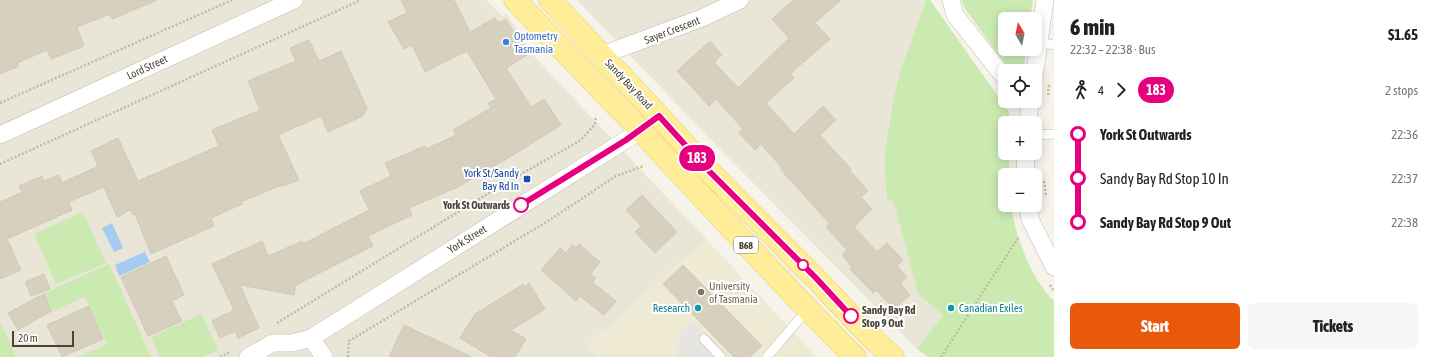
<!DOCTYPE html>
<html lang="en">
<head>
<meta charset="utf-8">
<style>
  body { margin:0; font-family:"Asap Condensed",sans-serif; background:#f6f6f6; color:#222; height:100vh; display:flex; flex-direction:column; font-size:15px; white-space:nowrap }
  * { box-sizing:border-box; margin:0 }
  p { font-size:13px; color:#767676 }
  .icon { flex:none; width:22px; height:22px; fill:none; stroke:currentColor; stroke-width:2; stroke-linecap:round; stroke-linejoin:round }
  .map { position:relative; flex:1; overflow:hidden }
  .drawer { display:flex; flex-direction:column; background:#fff; width:380px }
  .drawer>* { flex:none }
  .badge { padding:0 8px; border-radius:13px; font-size:14px; line-height:26px }
  .needle { width:26px; rotate:350deg }
  .fabs { position:absolute; left:998px; top:12px; display:grid; gap:8px }
  .fabs a { display:grid; place-items:center; width:44px; height:44px; border-radius:6px; background:#fff; box-shadow:0 2px 10px #0003; font-size:20px }
  .scale { position:absolute; left:12px; bottom:10px; width:62px; box-sizing:border-box; padding-left:4px; border:2px solid #4a4538; border-top:0; font-size:11px; line-height:14px; white-space:nowrap; color:#4a4538; -webkit-text-stroke:3px #fff; paint-order:stroke }
  .map>.badge { position:absolute; translate:-50% -50%; box-shadow:0 0 0 2px #fff }
  .legs { display:flex; align-items:center; gap:6px; height:44px; padding:0 16px; font-size:13px }
  .legs p { margin-inline-start:auto }
  .overview { display:flex; align-items:center; justify-content:space-between; height:68px; padding:0 16px }
  h1 { font-size:22px; font-weight:800; line-height:30px }
  .cta { display:flex; gap:8px; margin-top:auto; padding:8px 16px }
  .cta a { flex:1; height:46px; border-radius:6px; background:#ea580c; color:#fff; font-size:16px; font-weight:800; line-height:46px; text-align:center }
  .cta a+a { background:#f6f6f6; color:#222 }
  ul { padding:0 16px; list-style:none }
  li { display:flex; align-items:center; gap:14px; height:44px; font-size:15px }
  li i { display:grid; place-items:center; width:6px; height:100%; margin:0 5px; background:currentColor }
  li i::after { content:''; width:10px; height:10px; margin:-5px; border:3px solid; border-radius:50%; background:#fff }
  li p { margin-inline-start:auto }
  li:first-child i { background:linear-gradient(#0000 50%,currentColor 0) }
  li:last-child i { background:linear-gradient(currentColor 50%,#0000 0) }
  main { display:flex; flex:1; min-height:0 }
  .map>svg:first-child { display:block }
  .residential { fill:#e9e6d8 }
  .education { fill:#efead4 }
  .green { fill:#cbeab2 }
  .parking { fill:#e7e5e1 }
  .water { fill:#a5cbf3 }
  .building { fill:#d7d0bf; stroke:#d3c9b2 }
  .lines { fill:none; stroke-linecap:round; stroke-linejoin:round }
  .lane-casing { stroke:#c1bcac; stroke-width:10 }
  .street-casing { stroke:#c1bcac; stroke-width:18 }
  .primary-casing { stroke:#e8ce66; stroke-width:23 }
  .path { stroke:#c4ba9d; stroke-width:2.5; stroke-dasharray:2 2; stroke-linecap:butt }
  .lane { stroke:#fff; stroke-width:9 }
  .street { stroke:#fff; stroke-width:17 }
  .primary { stroke:#ffed99; stroke-width:22 }
  .line-1-casing { stroke:#fff; stroke-width:9 }
  .line-1 { stroke:#e6007e; stroke-width:6 }
  .shop-dot { fill:#3f7fe0; stroke:#fff; stroke-width:1.5 }
  .transit-dot { fill:#1a4fb4; stroke:#fff; stroke-width:1.5 }
  .stop-1-dot { fill:#fff; stroke:#e6007e; stroke-width:2 }
  .education-dot { fill:#8d6e63; stroke:#fff; stroke-width:1.5 }
  .culture-dot { fill:#0f9aa8; stroke:#fff; stroke-width:1.5 }
  .labels { text-anchor:middle; stroke-width:4; stroke-linejoin:round; paint-order:stroke }
  .shield { fill:#fff; stroke:#807d74; stroke-width:1 }
  .shield-label { font-size:10px; font-weight:bold; fill:#4a4538 }
  .street-label { font-size:11px; fill:#4a4538; stroke:#fff }
  .shop-label { font-size:11px; fill:#366cbe; stroke:#fff; text-anchor:start }
  .transit-label { font-size:11px; fill:#164399; stroke:#fff; text-anchor:end }
  .stop-label { font-size:11px; font-weight:bold; fill:#4a4538; stroke:#fff; text-anchor:end }
  .education-label { font-size:11px; fill:#785e54; stroke:#fff; text-anchor:start }
  .culture-label { font-size:11px; fill:#0d838f; stroke:#fff; text-anchor:end }
</style>
</head>
<body>
<main>
<div class="map">
<svg width="1054" height="357" viewBox="0 0 1054 357">
  <rect width="100%" height="100%" fill="#f5f3ea"/>
  <g class="residential">
    <polygon points="0,0 486,0 502,16 507,14 531,53 706,239 587,346 598,357 0,357"/>
    <polygon points="577,0 926,0 901,69 894,96 884,158 887,201 893,200 918,294 943,315 917,349 718,147"/>
  </g>
  <polygon class="education" points="706,239 817,357 598,357 586,346"/>
  <g class="green">
    <path d="M926 0H930L1009 112 1011 123H1005V153H1009V175H1005V205H1011C1015 236 1031 279 1054 301V357H928L917 349 943 315 918 294 893 200 887 201 884 158 894 96 901 69Z"/>
    <polygon points="962,0 1033,0 1030,19 1005,19 1005,49 1026,49 1024,64 1021,70 1015,71 1008,68 964,7"/>
    <polygon points="83,212 106,263 56,284 34,234"/>
    <polygon points="109,264 151,357 79,357 107,344 85,297 40,317 32,299"/>
    <polygon points="201,314 218,350 202,357 160,357 151,337"/>
    <polygon points="0,321 16,357 0,357"/>
  </g>
  <polygon class="parking" points="691,321 731,357 676,357 680,333"/>
  <g class="water">
    <polygon points="112,223 123,248 114,252 102,228"/>
    <polygon points="145,252 150,262 119,276 115,265"/>
  </g>
  <g class="building">
    <polygon points="0,0 157,0 112,19 110,14 77,27 84,46 51,59 47,50 17,63 19,66 0,74"/>
    <polygon points="401,0 454,0 470,32 495,18 498,23 506,19 527,55 506,68 531,107 544,99 561,125 518,152 458,187 409,208 412,215 368,236 373,246 296,285 294,295 240,285 259,328 238,338 235,331 220,338 212,321 234,310 212,264 262,241 268,256 302,241 303,244 369,210 360,191 391,176 385,163 425,146 426,149 456,135 453,130 491,108 488,103 496,99 467,51 425,72 412,45 404,49 388,22 407,13"/>
    <polygon points="793,0 841,0 815,23 830,39 790,74 794,78 766,103 794,134 823,106 836,120 820,135 851,169 850,171 868,191 861,197 872,209 854,227 877,252 887,243 903,260 897,266 907,277 900,283 910,295 894,309 876,290 873,293 850,269 852,267 842,255 847,250 826,227 830,224 781,170 782,168 761,144 755,150 739,133 743,129 716,99 709,106 677,71 710,41 722,55 714,62 738,88 789,38 772,19"/>
    <polygon points="309,40 319,61 341,51 367,108 363,116 328,132 321,116 278,135 299,180 283,186 282,185 241,202 242,204 211,218 214,226 151,254 135,214 133,215 131,210 117,217 104,187 69,202 72,210 7,239 21,270 0,279 0,202 22,192 19,186 42,176 44,181 59,175 62,183 98,166 91,151 118,138 138,181 219,146 212,130 260,110 248,81 296,61 290,48"/>
    <polygon points="642,195 677,232 655,253 635,232 641,226 626,210"/>
    <polygon points="579,244 600,262 590,274 596,278 592,282 616,301 604,315 580,296 576,301 541,270 560,248 566,253 572,245 576,248"/>
    <polygon points="166,256 184,295 172,301 182,321 148,336 121,277"/>
    <polygon points="683,265 762,346 750,357 734,357 663,284"/>
    <polygon points="44,274 50,289 31,296 25,282"/>
    <polygon points="529,283 545,309 511,330 526,339 515,357 491,357 460,338 475,314 523,284 525,288"/>
    <polygon points="44,294 51,311 18,330 8,313"/>
    <polygon points="89,306 103,339 62,357 47,325"/>
    <polygon points="404,325 472,357 389,357"/>
  </g>
  <g class="lines">
    <g class="lane-casing">
      <g id="lane">
        <polyline points="1039,42 1054,45"/>
        <polyline points="1035,135 1054,134"/>
        <polyline points="704,339 721,357"/>
        <polyline points="767,357 808,309"/>
      </g>
    </g>
    <g class="street-casing">
      <g id="street">
        <polyline points="951,0 955,15 1005,78"/>
        <polyline points="602,55 702,18 740,0"/>
        <polyline points="1035,71 1045,0"/>
        <polyline points="1028,123 1030,101"/>
        <polyline points="0,135 294,0"/>
        <polyline points="1025,175 1026,153"/>
        <polyline points="1028,205 1030,219 1054,267"/>
        <polyline points="311,338 324,357"/>
        <polyline points="248,357 273,343 292,343 311,338 640,131"/>
      </g>
    </g>
    <g class="primary-casing">
      <g id="primary">
        <path d="M515 0C557 44 599 87 641 131 712 207 781 284 855 357"/>
        <polyline points="550,0 659,116 706,168 816,279 874,340 893,357"/>
      </g>
    </g>
    <g class="path">
      <polyline points="1048,95 1049,84"/>
      <polyline points="1007,101 1010,106"/>
      <polyline points="0,103 232,0"/>
      <polyline points="0,164 361,0"/>
      <polyline points="1044,181 1046,197"/>
      <polyline points="1050,285 1054,291"/>
      <polyline points="277,323 507,182 581,140 595,124 596,116"/>
      <polyline points="220,357 230,352"/>
      <polyline points="348,357 349,341 548,221 616,176 644,166"/>
      <polyline points="941,357 1018,238"/>
    </g>
    <use href="#lane" class="lane"/>
    <use href="#street" class="street"/>
    <use href="#primary" class="primary"/>
  </g>
  <g class="lines">
    <g class="line-1-casing">
      <polyline id="line-1" points="521,205 626,140 659,116 706,168 816,278 851,316"/>
    </g>
    <use href="#line-1" class="line-1"/>
  </g>
  <circle class="shop-dot" cx="506" cy="42" r="4"/>
  <rect class="transit-dot" x="523" y="175" width="8" height="8" rx="2"/>
  <g class="stop-1-dot">
    <circle cx="521" cy="205" r="7"/>
    <circle cx="803" cy="265" r="5"/>
    <circle cx="851" cy="316" r="7"/>
  </g>
  <circle class="education-dot" cx="701" cy="292" r="4"/>
  <g class="culture-dot">
    <circle cx="698" cy="308" r="4"/>
    <circle cx="951" cy="308" r="4"/>
  </g>
  <g class="labels">
    <rect class="shield" x="734" y="237" width="24" height="16" rx="3"/>
    <g class="shield-label">
      <text x="746" y="249">B68</text>
    </g>
    <g class="street-label">
      <text transform="translate(672 30) rotate(-21)" y="4">Sayer Crescent</text>
      <text transform="translate(147 67) rotate(-25)" y="4">Lord Street</text>
      <text transform="translate(629 84) rotate(47)" y="4">Sandy Bay Road</text>
      <text transform="translate(467 239) rotate(-32)" y="4">York Street</text>
    </g>
    <g class="shop-label">
      <text x="514" y="40">Optometry<tspan x="514" dy="13">Tasmania</tspan></text>
    </g>
    <g class="transit-label">
      <text x="519" y="177">York St/Sandy<tspan x="519" dy="13">Bay Rd In</tspan></text>
    </g>
    <g class="stop-label">
      <text x="510" y="209">York St Outwards</text>
      <text x="862" y="314" text-anchor="start">Sandy Bay Rd<tspan x="862" dy="13">Stop 9 Out</tspan></text>
    </g>
    <g class="education-label">
      <text x="709" y="290">University<tspan x="709" dy="13">of Tasmania</tspan></text>
    </g>
    <g class="culture-label">
      <text x="690" y="312">Research</text>
      <text x="959" y="312" text-anchor="start">Canadian Exiles</text>
    </g>
  </g>
</svg>
<div class="fabs">
<a><svg class="needle" viewBox="-14 -14 28 28"><path d="M0-13l5 13h-10z" fill="#e53935"/><path d="M0 13l5-13h-10z" fill="#767676"/></svg></a>
<a><svg class="icon" aria-label="locate" viewBox="0 0 24 24"><circle cx="12" cy="12" r="6"/><path d="M12 2v4M12 18v4M2 12h4M18 12h4"/></svg></a>
<a>+</a>
<a>−</a>
</div>
<div class="scale">20 m</div>
<b class="badge" style="left:697px;top:158px;background:#e6007e;color:#fff">183</b>
</div>
<section class="drawer">
<div class="overview"><div><h1>6 min</h1><p>22:32 – 22:38 · Bus</p></div><b>$1.65</b></div>
<div class="legs"><svg class="icon" aria-label="walk" viewBox="0 0 24 24"><circle cx="13" cy="4" r="2"/><path d="M13 8l-2 6 4 7M11 14l-3 7M7 12l3-4h3l4 4"/></svg>4<svg class="icon" aria-label="forward" viewBox="0 0 24 24"><path d="M9 5l7 7-7 7"/></svg><b class="badge" style="background:#e6007e;color:#fff">183</b><p>2 stops</p></div>
<ul>
<li><i style="color:#e6007e"></i><b>York St Outwards</b><p>22:36</p></li>
<li><i style="color:#e6007e"></i><span>Sandy Bay Rd Stop 10 In</span><p>22:37</p></li>
<li><i style="color:#e6007e"></i><b>Sandy Bay Rd Stop 9 Out</b><p>22:38</p></li>
</ul>
<div class="cta"><a>Start</a><a>Tickets</a></div>
</section>
</main>
</body>
</html>
